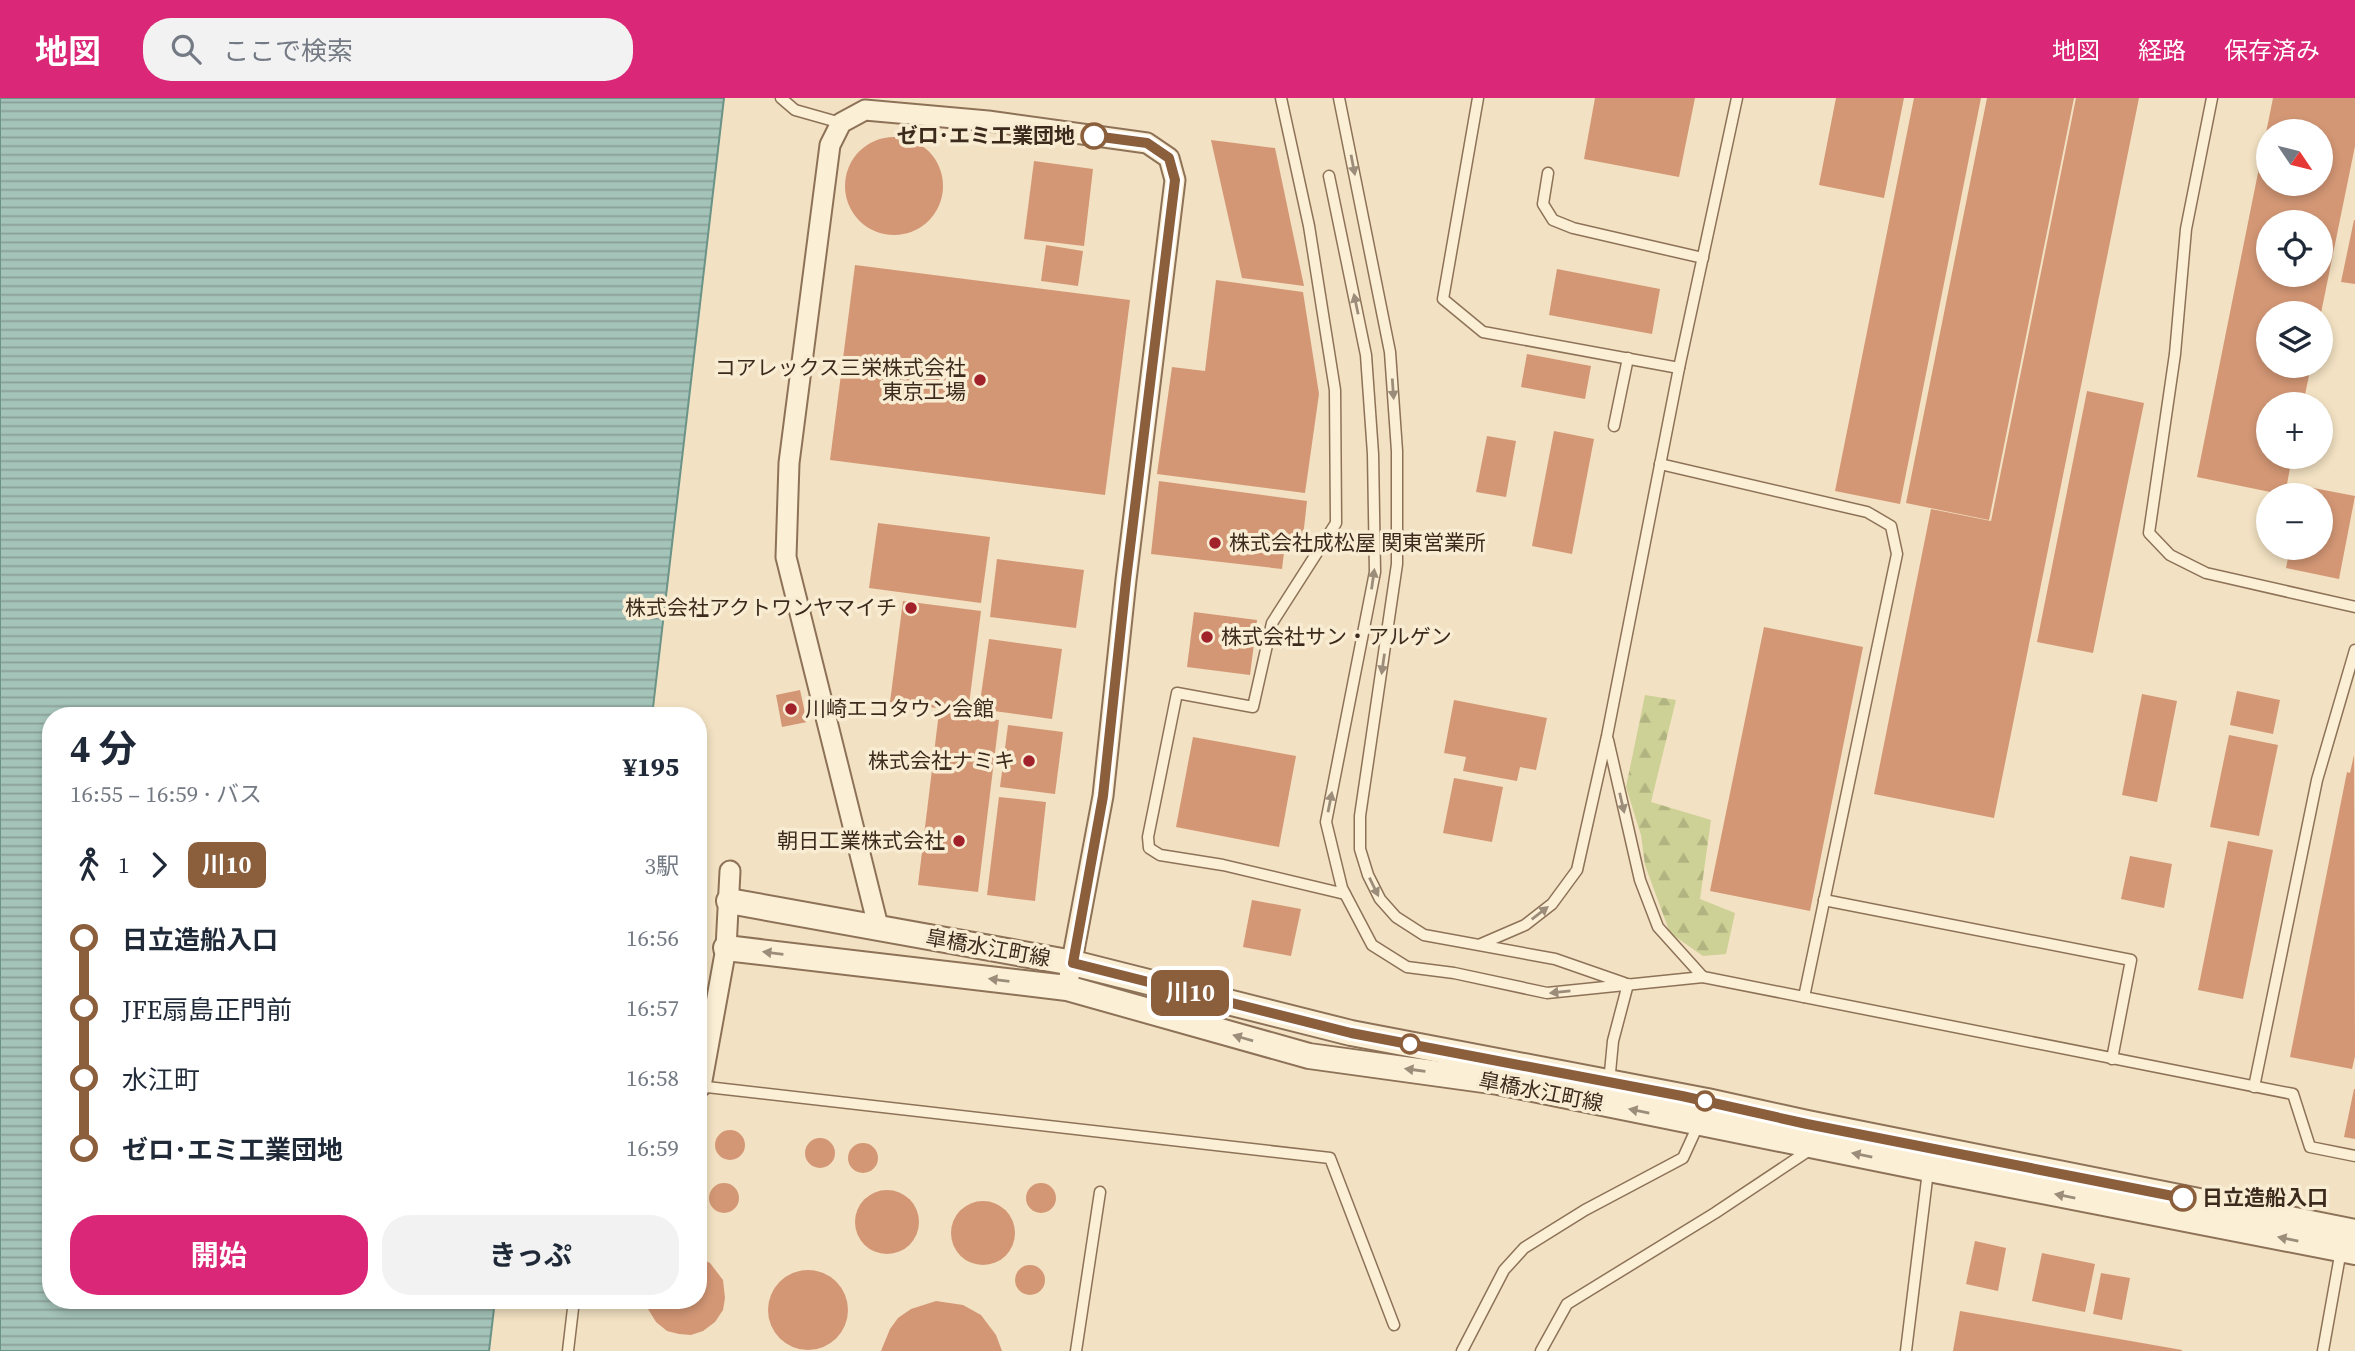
<!DOCTYPE html>
<html lang="ja">
<head>
<meta charset="utf-8">
<style>
  body { margin:0; font-family:"Source Serif 4","Noto Sans JP",serif; background:#f2f2f3; color:#1f2937; height:100vh; display:flex; flex-direction:column; font-size:26px; white-space:nowrap }
  * { box-sizing:border-box; margin:0 }
  p { font-size:23px; color:#747a83 }
  .icon { flex:none; width:38px; height:38px; fill:none; stroke:currentColor; stroke-width:2; stroke-linecap:round; stroke-linejoin:round }
  .map { position:relative; flex:1; overflow:hidden }
  .side { position:absolute; left:42px; top:609px; width:665px; height:602px; display:flex; flex-direction:column; background:#fff; border-radius:28px; box-shadow:0 4px 10px #0003 }
  .side>* { flex:none }
  .badge { padding:0 14px; border-radius:10px; font-size:24px; line-height:46px }
  .needle { width:46px; rotate:125deg }
  .fabs { position:absolute; left:2256px; top:21px; display:grid; gap:14px }
  .fabs a { display:grid; place-items:center; width:77px; height:77px; border-radius:50%; background:#fff; box-shadow:0 4px 10px #0003; font-size:35px }
  .map>.badge { position:absolute; translate:-50% -50%; box-shadow:0 0 0 4px #fff }
  .legs { display:flex; align-items:center; gap:10px; height:77px; padding:0 28px; font-size:23px }
  .legs p { margin-inline-start:auto }
  .summary { display:flex; align-items:center; justify-content:space-between; height:119px; padding:0 28px }
  h1 { font-size:38px; font-weight:700; line-height:52px }
  .cta { display:flex; gap:14px; margin-top:auto; padding:14px 28px }
  .cta a { flex:1; height:80px; border-radius:28px; background:#db2777; color:#fff; font-size:28px; font-weight:700; line-height:80px; text-align:center }
  .cta a+a { background:#f2f2f3; color:#1f2937 }
  ul { padding:0 28px; list-style:none }
  li { display:flex; align-items:center; gap:24px; height:70px; font-size:26px }
  li i { display:grid; place-items:center; width:10px; height:100%; margin:0 9px; background:currentColor }
  li i::after { content:''; width:18px; height:18px; margin:-9px; border:5px solid; border-radius:50%; background:#fff }
  li p { margin-inline-start:auto }
  li:first-child i { background:linear-gradient(#0000 50%,currentColor 0) }
  li:last-child i { background:linear-gradient(currentColor 50%,#0000 0) }
  header { display:flex; align-items:center; gap:42px; box-sizing:border-box; height:98px; padding:0 35px; background:#db2777; color:#fff }
  header strong { font-size:33px }
  nav { display:flex; gap:38px; margin-inline-start:auto; font-size:24px }
  .search { width:490px; height:63px; background:#f2f2f3; display:flex; align-items:center; gap:18px; box-sizing:border-box; padding:0 24px; border-radius:28px; color:#747a83; font-size:26px }
  .map>svg:first-child { display:block }
  .forest { fill:url(#forest-firs) }
  .water { fill:url(#water-rules); stroke:#6b9387; stroke-width:2 }
  .building { fill:#d39775; fill-rule:evenodd }
  .lines { fill:none; stroke-linecap:round; stroke-linejoin:round }
  .service-casing { stroke:#8d7258; stroke-width:13 }
  .minor-casing { stroke:#8d7258; stroke-width:23 }
  .tertiary-casing { stroke:#8d7258; stroke-width:28 }
  .service { stroke:#fbefd6; stroke-width:10 }
  .minor { stroke:#fbefd6; stroke-width:19 }
  .tertiary { stroke:#fbefd6; stroke-width:24 }
  .oneway { fill:#9c8c7a }
  .line-1-casing { stroke:#fff; stroke-width:16 }
  .line-1 { stroke:#8b5e3c; stroke-width:10 }
  .stop-1-dot { fill:#fff; stroke:#8b5e3c; stroke-width:3.5 }
  .poi-dot { fill:#a1222a; stroke:#f8ecd3; stroke-width:2.5 }
  .labels { text-anchor:middle; stroke-width:7; stroke-linejoin:round; paint-order:stroke }
  .stop-label { font-size:21px; font-weight:bold; fill:#3c2a1d; stroke:#f8ecd3; text-anchor:end }
  .poi-label { font-size:21px; fill:#3c2a1d; stroke:#f8ecd3; text-anchor:end }
  .street-label { font-size:21px; fill:#3c2a1d; stroke:#f8ecd3 }
</style>
</head>
<body>
<header>
<strong>地図</strong>
<div class="search"><svg class="icon" aria-label="search" viewBox="0 0 24 24"><circle cx="10" cy="10" r="6"/><path d="M15 15l6 6"/></svg>ここで検索</div>
<nav><a>地図</a><a>経路</a><a>保存済み</a></nav>
</header>
<div class="map">
<svg width="2355" height="1253" viewBox="0 0 2355 1253">
  <defs>
    <pattern id="forest-firs" width="22" height="20" patternUnits="userSpaceOnUse" patternTransform="scale(1.75)"><rect width="22" height="20" fill="#cdd195"/><path d="M5 1l3.5 6h-7zM16 11l3.5 6h-7z" fill="#b1b480"/></pattern>
    <pattern id="water-rules" width="6" height="5" patternUnits="userSpaceOnUse" patternTransform="scale(1.75)"><rect width="6" height="5" fill="#a5c4b9"/><path d="M0 2.5h6" fill="none" stroke="#889f96"/></pattern>
  </defs>
  <rect width="100%" height="100%" fill="#f2e1c2"/>
  <polygon class="forest" points="1645,597 1676,602 1651,704 1711,722 1700,801 1735,815 1726,856 1703,858 1670,835 1645,767 1641,737 1626,689"/>
  <polygon class="water" points="0,0 724,0 652,618 51,618 51,1202 495,1202 489,1253 0,1253"/>
  <g class="building">
    <polygon points="1595,0 1695,0 1679,79 1584,61"/>
    <polygon points="1836,0 1904,0 1884,100 1819,87"/>
    <polygon points="1914,0 1981,0 1900,406 1835,393"/>
    <polygon points="1987,0 2074,0 1989,422 1906,405"/>
    <polygon points="2076,0 2139,0 1994,720 1874,696 1931,411 1991,423"/>
    <path d="M2273 0H2355V48L2321 215H2268V268H2311L2303 306H2268V359H2292L2285 397 2197 379ZM2268 33H2320V86H2268ZM2268 124H2320V177H2268Z"/>
    <circle cx="894" cy="88" r="49"/>
    <polygon points="1211,42 1275,50 1304,188 1242,180"/>
    <polygon points="1034,63 1093,71 1084,148 1024,141"/>
    <polygon points="2354,122 2355,122 2355,186 2341,184"/>
    <polygon points="1046,147 1083,153 1078,188 1041,183"/>
    <polygon points="855,167 1130,202 1105,397 830,362"/>
    <polygon points="1557,171 1660,191 1652,236 1549,217"/>
    <polygon points="1216,182 1303,194 1319,296 1305,395 1157,376 1172,269 1205,273"/>
    <polygon points="1527,256 1591,268 1585,301 1521,289"/>
    <polygon points="2087,293 2144,305 2093,555 2037,544"/>
    <polygon points="1554,333 1594,341 1572,456 1532,448"/>
    <polygon points="1487,338 1516,343 1506,399 1476,394"/>
    <polygon points="1159,383 1307,403 1303,439 1286,437 1282,471 1151,456"/>
    <polygon points="2303,388 2355,398 2339,481 2286,470 2290,450 2320,450 2320,397 2301,397"/>
    <polygon points="878,425 990,439 981,505 869,490"/>
    <polygon points="997,461 1084,472 1076,530 990,519"/>
    <polygon points="903,503 981,513 968,614 890,604"/>
    <polygon points="1194,514 1257,522 1250,577 1187,569"/>
    <polygon points="1764,529 1863,549 1810,813 1710,793"/>
    <polygon points="989,541 1062,551 1052,621 979,611"/>
    <polygon points="800,592 807,624 782,629 776,597"/>
    <polygon points="2237,593 2280,602 2273,636 2230,627"/>
    <polygon points="2142,596 2177,603 2157,704 2122,697"/>
    <polygon points="1454,602 1547,620 1536,672 1520,669 1517,683 1463,673 1466,659 1444,655"/>
    <polygon points="939,614 999,622 978,794 918,787"/>
    <polygon points="1008,627 1063,634 1055,696 1000,689"/>
    <polygon points="2229,637 2278,647 2259,738 2210,729"/>
    <polygon points="1193,639 1296,658 1279,749 1176,729"/>
    <polygon points="2354,657 2355,958 2352,971 2290,959 2347,674 2350,675"/>
    <polygon points="1454,680 1503,689 1492,744 1443,735"/>
    <polygon points="999,699 1046,704 1035,803 987,797"/>
    <polygon points="2228,743 2273,752 2243,901 2198,892"/>
    <polygon points="2130,758 2172,766 2164,810 2121,801"/>
    <polygon points="1252,802 1301,811 1291,858 1243,849"/>
    <polygon points="2354,991 2355,991 2355,1041 2344,1039"/>
    <circle cx="730" cy="1047" r="15"/>
    <circle cx="820" cy="1055" r="15"/>
    <circle cx="863" cy="1060" r="15"/>
    <circle cx="1041" cy="1100" r="15"/>
    <circle cx="724" cy="1100" r="15"/>
    <circle cx="887" cy="1124" r="32"/>
    <circle cx="983" cy="1135" r="32"/>
    <polygon points="1975,1143 2006,1150 1998,1193 1966,1186"/>
    <polygon points="2042,1155 2095,1166 2085,1214 2032,1203"/>
    <polygon points="698,1159 710,1165 723,1182 725,1200 723,1212 715,1224 703,1233 691,1237 679,1236 667,1233 656,1224 648,1211 647,1202 698,1202"/>
    <circle cx="1030" cy="1182" r="15"/>
    <circle cx="808" cy="1212" r="40"/>
    <polygon points="2101,1175 2130,1180 2122,1222 2093,1216"/>
    <polygon points="936,1203 963,1207 981,1217 996,1237 1002,1253 881,1253 890,1231 898,1220 911,1211"/>
    <polygon points="1960,1213 2182,1252 2182,1253 1953,1253"/>
  </g>
  <g class="lines">
    <g class="service-casing">
      <g id="service">
        <polyline points="781,0 795,12 841,25"/>
        <polyline points="1281,0 1309,128 1335,292 1336,425 1272,525 1253,609 1177,595 1148,739 1149,750 1160,757 1223,767 1345,796"/>
        <polyline points="1339,0 1390,254 1397,353 1397,466 1360,718 1360,751 1368,777 1380,801 1396,819 1424,837 1555,861 1624,885"/>
        <polyline points="1478,0 1443,201 1483,234 1679,270"/>
        <polyline points="2212,0 2186,131 2175,256 2149,435 2170,457 2206,475 2355,509"/>
        <polyline points="1548,75 1543,106 1553,122 1573,130 1703,160"/>
        <polyline points="1329,78 1366,257 1373,356 1375,474 1326,724 1342,790 1372,847 1407,869 1454,875 1547,895 1703,879 2293,996 2310,1049 2355,1058"/>
        <polyline points="1614,328 1628,260"/>
        <polyline points="1660,366 1867,414 1891,428 1897,456 1804,899"/>
        <polyline points="1608,642 1640,782 1658,829 1703,879"/>
        <polyline points="1824,802 2131,862 2112,961"/>
        <polyline points="1481,846 1525,827 1552,806 1577,772 1607,638 1679,270 1737,0"/>
        <polyline points="1609,985 1613,943 1628,886"/>
        <polyline points="698,988 1330,1060 1394,1227"/>
        <polyline points="2254,989 2317,682 2355,552"/>
        <polyline points="568,1253 574,1202"/>
        <polyline points="1076,1253 1100,1094"/>
        <polyline points="1462,1253 1504,1172 1524,1150 1585,1112 1683,1060 1699,1025"/>
        <polyline points="1541,1253 1567,1206 1715,1115 1811,1051"/>
        <polyline points="1906,1253 1928,1073"/>
        <polyline points="2323,1253 2341,1152"/>
      </g>
    </g>
    <g class="minor-casing">
      <g id="minor">
        <polyline points="879,832 786,459 789,365 830,47 841,25 865,12 988,23 1147,45 1169,60 1175,82 1126,482 1103,698 1069,879"/>
        <polyline points="701,988 726,850 730,773"/>
      </g>
    </g>
    <g class="tertiary-casing">
      <g id="tertiary">
        <polyline points="729,803 1073,865 1351,935 1707,1003 1807,1025 2355,1134"/>
        <polyline points="726,850 1067,890 1309,958 1498,984 1929,1071 2355,1154"/>
      </g>
    </g>
    <use href="#service" class="service"/>
    <use href="#minor" class="minor"/>
    <use href="#tertiary" class="tertiary"/>
  </g>
  <defs><path id="oneway-solid" d="M-6-.8H1V-3.2L6.5 0L1 3.2V.8H-6Z" transform="scale(1.75)"/></defs>
  <g class="oneway">
    <use href="#oneway-solid" transform="translate(1353 67) rotate(79)"/>
    <use href="#oneway-solid" transform="translate(1356 206) rotate(-102)"/>
    <use href="#oneway-solid" transform="translate(1393 291) rotate(86)"/>
    <use href="#oneway-solid" transform="translate(1373 481) rotate(-82)"/>
    <use href="#oneway-solid" transform="translate(1383 566) rotate(98)"/>
    <use href="#oneway-solid" transform="translate(1330 704) rotate(-79)"/>
    <use href="#oneway-solid" transform="translate(1622 705) rotate(77)"/>
    <use href="#oneway-solid" transform="translate(1374 789) rotate(64)"/>
    <use href="#oneway-solid" transform="translate(1540 815) rotate(-38)"/>
    <use href="#oneway-solid" transform="translate(773 855) rotate(-173)"/>
    <use href="#oneway-solid" transform="translate(999 882) rotate(-173)"/>
    <use href="#oneway-solid" transform="translate(1560 894) rotate(174)"/>
    <use href="#oneway-solid" transform="translate(1243 940) rotate(-164)"/>
    <use href="#oneway-solid" transform="translate(1415 972) rotate(-172)"/>
    <use href="#oneway-solid" transform="translate(1639 1013) rotate(-169)"/>
    <use href="#oneway-solid" transform="translate(1862 1057) rotate(-168)"/>
    <use href="#oneway-solid" transform="translate(2065 1098) rotate(-169)"/>
    <use href="#oneway-solid" transform="translate(2288 1141) rotate(-169)"/>
  </g>
  <g class="lines">
    <g class="line-1-casing">
      <polyline id="line-1" points="1094,38 1147,45 1169,60 1175,82 1126,482 1103,698 1073,865 1351,935 1682,998 1807,1026 2183,1100"/>
    </g>
    <use href="#line-1" class="line-1"/>
  </g>
  <g class="stop-1-dot">
    <circle cx="1094" cy="38" r="12"/>
    <circle cx="1410" cy="946" r="9"/>
    <circle cx="1705" cy="1003" r="9"/>
    <circle cx="2183" cy="1100" r="12"/>
  </g>
  <g class="poi-dot">
    <circle cx="980" cy="282" r="7"/>
    <circle cx="1215" cy="445" r="7"/>
    <circle cx="911" cy="510" r="7"/>
    <circle cx="1207" cy="539" r="7"/>
    <circle cx="791" cy="611" r="7"/>
    <circle cx="1029" cy="663" r="7"/>
    <circle cx="959" cy="743" r="7"/>
  </g>
  <g class="labels">
    <g class="stop-label">
      <text x="1075" y="45">ゼロ･エミ工業団地</text>
      <text x="2202" y="1107" text-anchor="start">日立造船入口</text>
    </g>
    <g class="poi-label">
      <text x="966" y="277">コアレックス三栄株式会社<tspan x="966" dy="24">東京工場</tspan></text>
      <text x="1229" y="452" text-anchor="start">株式会社成松屋 関東営業所</text>
      <text x="897" y="517">株式会社アクトワンヤマイチ</text>
      <text x="1221" y="546" text-anchor="start">株式会社サン・アルゲン</text>
      <text x="805" y="618" text-anchor="start">川崎エコタウン会館</text>
      <text x="1015" y="670">株式会社ナミキ</text>
      <text x="945" y="750">朝日工業株式会社</text>
    </g>
    <g class="street-label">
      <text transform="translate(988 850) rotate(10)" y="7">皐橋水江町線</text>
      <text transform="translate(1541 994) rotate(11)" y="7">皐橋水江町線</text>
    </g>
  </g>
</svg>
<div class="fabs">
<a><svg class="needle" viewBox="-14 -14 28 28"><path d="M0-13l5 13h-10z" fill="#e53935"/><path d="M0 13l5-13h-10z" fill="#747a83"/></svg></a>
<a><svg class="icon" aria-label="locate" viewBox="0 0 24 24"><circle cx="12" cy="12" r="6"/><path d="M12 2v4M12 18v4M2 12h4M18 12h4"/></svg></a>
<a><svg class="icon" aria-label="layers" viewBox="0 0 24 24"><path d="M12 4l9 5-9 5-9-5zM3 14l9 5 9-5"/></svg></a>
<a>+</a>
<a>−</a>
</div>
<b class="badge" style="left:1190px;top:895px;background:#8b5e3c;color:#fff">川10</b>
<section class="side">
<div class="summary"><div><h1>4 分</h1><p>16:55 – 16:59 · バス</p></div><b>¥195</b></div>
<div class="legs"><svg class="icon" aria-label="walk" viewBox="0 0 24 24"><circle cx="13" cy="4" r="2"/><path d="M13 8l-2 6 4 7M11 14l-3 7M7 12l3-4h3l4 4"/></svg>1<svg class="icon" aria-label="forward" viewBox="0 0 24 24"><path d="M9 5l7 7-7 7"/></svg><b class="badge" style="background:#8b5e3c;color:#fff">川10</b><p>3駅</p></div>
<ul>
<li><i style="color:#8b5e3c"></i><b>日立造船入口</b><p>16:56</p></li>
<li><i style="color:#8b5e3c"></i><span>JFE扇島正門前</span><p>16:57</p></li>
<li><i style="color:#8b5e3c"></i><span>水江町</span><p>16:58</p></li>
<li><i style="color:#8b5e3c"></i><b>ゼロ･エミ工業団地</b><p>16:59</p></li>
</ul>
<div class="cta"><a>開始</a><a>きっぷ</a></div>
</section>
</div>
</body>
</html>
